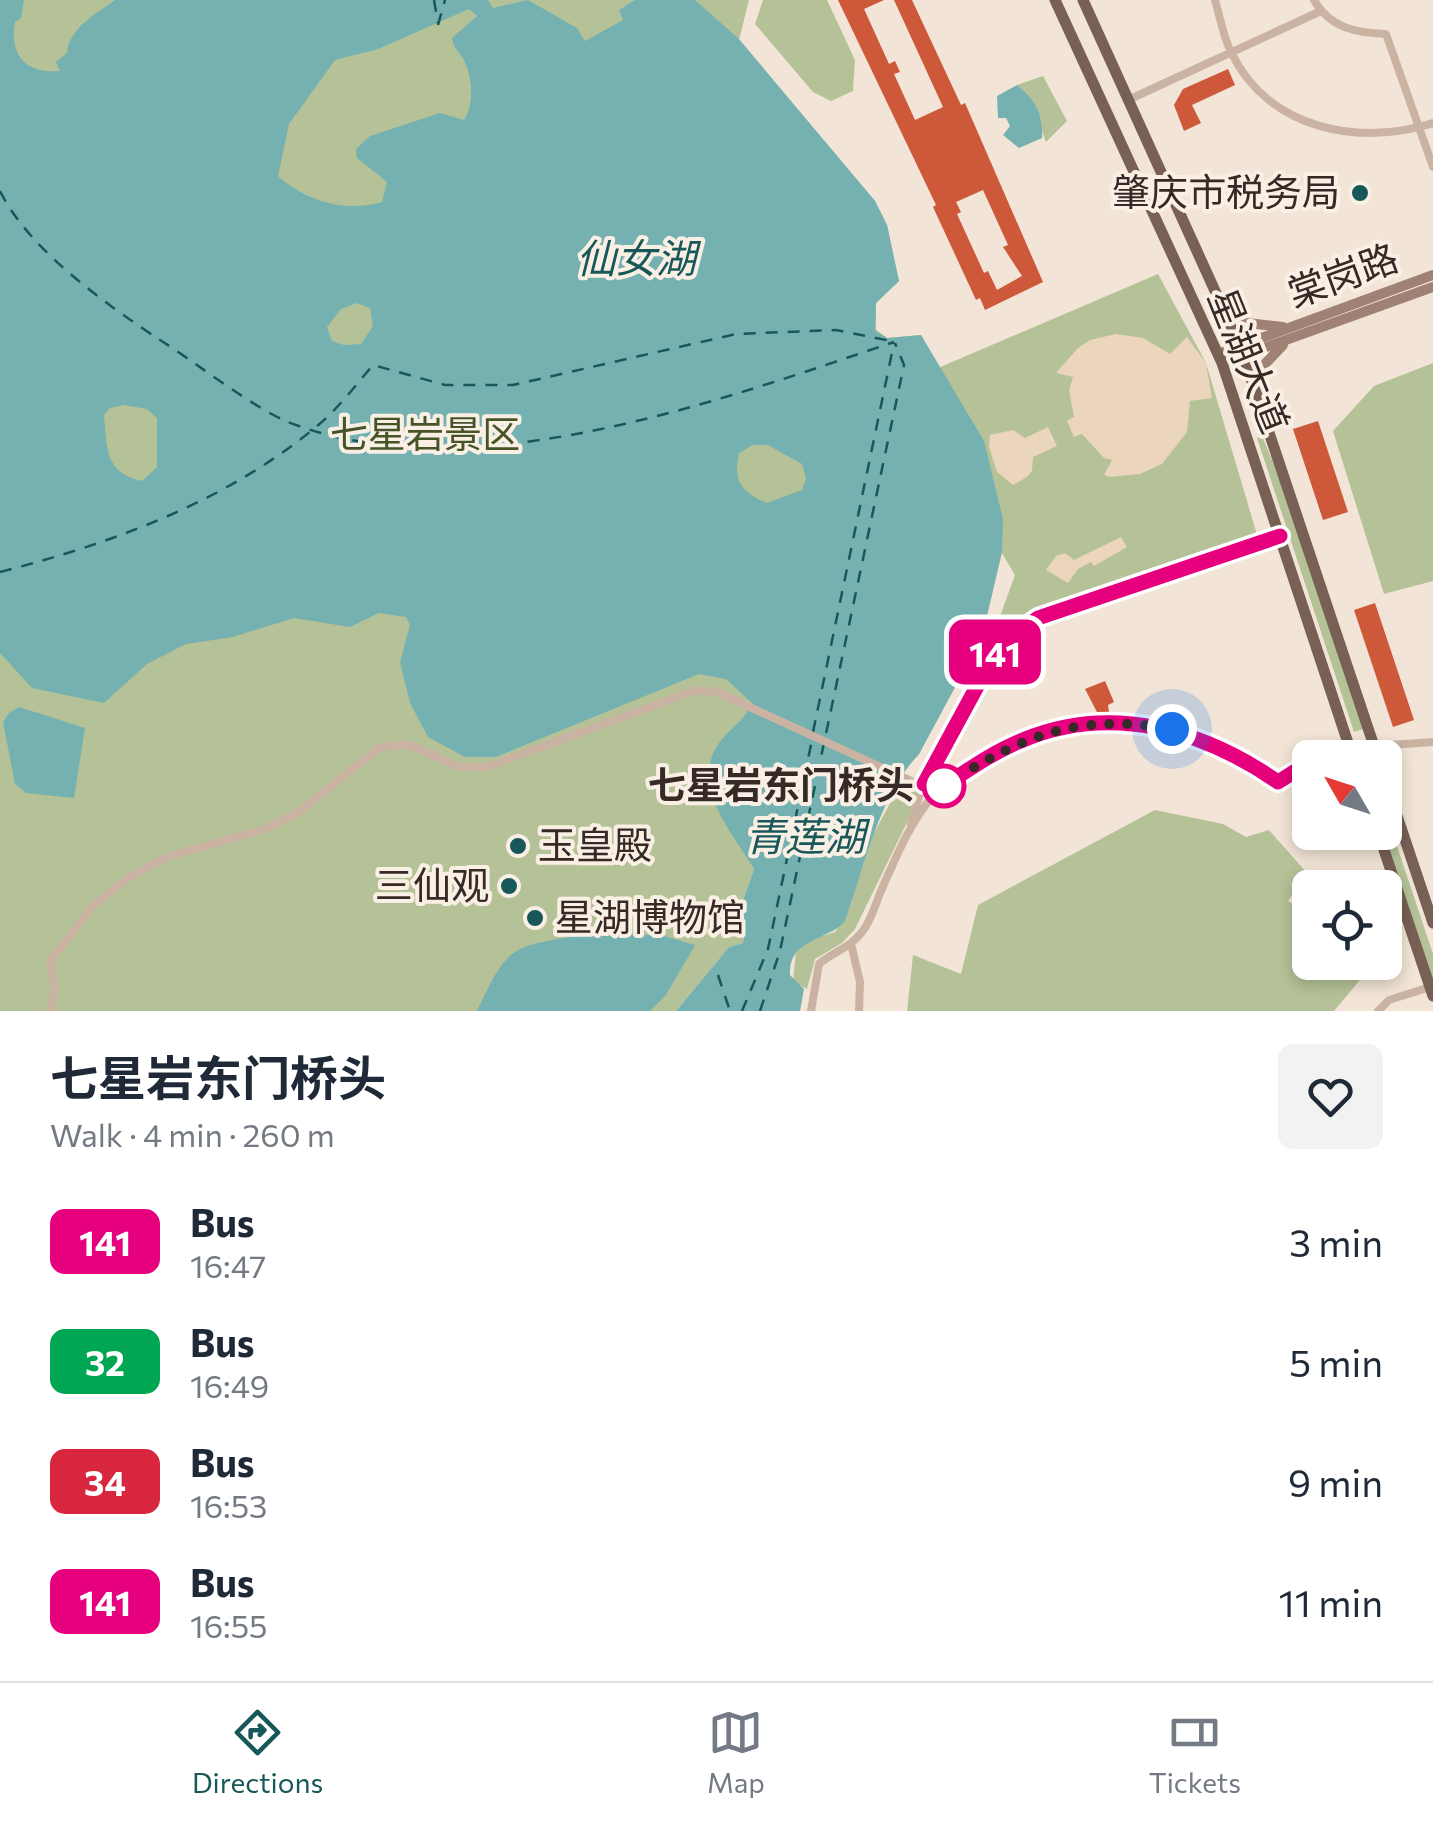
<!DOCTYPE html>
<html lang="en">
<head>
<meta charset="utf-8">
<style>
  body { margin:0; font-family:Commissioner,"Noto Sans SC",sans-serif; background:#f2f2f3; color:#1f2937; height:100vh; display:flex; flex-direction:column; font-size:38px; white-space:nowrap }
  * { box-sizing:border-box; margin:0 }
  p { font-size:32px; color:#747a83 }
  .icon { flex:none; width:55px; height:55px; fill:none; stroke:currentColor; stroke-width:2; stroke-linecap:round; stroke-linejoin:round }
  .map { position:relative; height:1011px; overflow:hidden }
  .details { display:flex; flex-direction:column; background:#fff; flex:1 }
  .details>* { flex:none }
  .badge { padding:0 20px; border-radius:15px; font-size:35px; line-height:65px }
  .needle { width:65px; rotate:309deg }
  .tools { position:absolute; left:1292px; top:740px; display:grid; gap:20px }
  .tools a { display:grid; place-items:center; width:110px; height:110px; border-radius:15px; background:#fff; box-shadow:0 5px 15px #0003; font-size:50px }
  .you { position:absolute; width:50px; height:50px; margin:-25px; border:8px solid #fff; border-radius:50%; background:#1a73e8; box-shadow:0 0 0 15px #1a73e833 }
  .map>.badge { position:absolute; translate:-50% -50%; box-shadow:0 0 0 5px #fff }
  .round { display:grid; place-items:center; flex:none; width:105px; height:105px; border-radius:15px; background:#f2f2f3 }
  .summary { display:flex; align-items:center; justify-content:space-between; height:170px; padding:0 50px }
  h1 { font-size:48px; font-weight:700; line-height:75px }
  ul { padding:0; list-style:none }
  li { display:flex; align-items:center; gap:30px; height:120px; padding:0 50px }
  li div { flex:1 }
  li b { display:block; font-size:38px }
  li em { font-style:normal }
  li .badge { min-width:110px; font-weight:700; text-align:center }
  .tab-bar { display:flex; justify-content:space-around; align-items:center; height:140px; border-top:2px solid #e0e1e3; background:#fff; font-size:28px; color:#747a83 }
  .tab-bar a { display:grid; justify-items:center; gap:5px }
  .tab-bar .selected { color:#195859 }
  .map>svg:first-child { display:block }
  .green { fill:#b5c297 }
  .plaza { fill:#ecd5bd }
  .water { fill:#75b1b1; fill-rule:evenodd }
  .lines { fill:none; stroke-linecap:round; stroke-linejoin:round }
  .ferry { stroke:#195859; stroke-width:2.5; stroke-dasharray:12 10; stroke-linecap:butt }
  .building { fill:#ce583a; fill-rule:evenodd }
  .street { stroke:#cbb3a3; stroke-width:8 }
  .secondary { stroke:#9f8274; stroke-width:10 }
  .primary { stroke:#786055; stroke-width:11 }
  .line-casing { stroke:#fff; stroke-width:22 }
  .line { stroke:#e6007e; stroke-width:15 }
  .walk { stroke:#352a25; stroke-width:10; stroke-dasharray:0 18 }
  .poi-dot { fill:#195859; stroke:#faefe4; stroke-width:4 }
  .stop-dot { fill:#fff; stroke:#e6007e; stroke-width:5 }
  .labels { text-anchor:middle; stroke-width:8; stroke-linejoin:round; paint-order:stroke }
  .poi-label { font-size:38px; fill:#352a25; stroke:#faefe4; text-anchor:end }
  .street-label { font-size:38px; fill:#352a25; stroke:#faefe4 }
  .park-label { font-size:38px; fill:#465528; stroke:#faefe4 }
  .stop-label { font-size:38px; font-weight:bold; fill:#352a25; stroke:#faefe4; text-anchor:end }
  .water-label { font-size:40px; font-style:italic; fill:#195859; stroke:#faefe4 }
</style>
</head>
<body>
<div class="map">
<svg width="1433" height="1011" viewBox="0 0 1433 1011">
  <rect width="100%" height="100%" fill="#f2e5d7"/>
  <g class="green">
    <polygon points="0,0 749,0 739,40 875,201 887,225 899,281 876,303 876,330 887,338 921,335 938,368 1158,274 1206,363 1258,538 1036,611 994,642 991,641 1015,575 1002,553 982,637 919,754 905,769 903,779 916,790 916,804 855,929 842,943 815,959 807,989 793,981 796,952 807,941 835,932 850,906 866,848 903,779 749,712 716,747 745,853 754,869 736,920 745,930 743,943 729,947 676,1011 0,1011"/>
    <polygon points="763,0 827,0 855,60 853,91 831,101 813,92 755,24"/>
    <path d="M1043 76 1067 121 1046 142C1037 121 1038 102 1017 85Z"/>
    <polygon points="1433,363 1433,581 1384,594 1333,431 1374,386"/>
    <polygon points="1262,436 1286,494 1363,729 1354,732 1257,438"/>
    <polygon points="1155,810 1223,824 1246,837 1269,830 1307,873 1288,901 1310,916 1310,962 1363,963 1369,969 1334,1011 907,1011 913,955 961,974 978,905"/>
    <polygon points="1385,810 1433,954 1433,983 1383,833"/>
  </g>
  <g class="plaza">
    <polygon points="1116,334 1143,338 1170,354 1187,337 1206,363 1212,398 1190,401 1187,432 1162,464 1140,474 1109,477 1104,475 1112,460 1104,458 1082,434 1074,437 1067,421 1074,417 1069,390 1073,377 1056,373 1078,348 1090,340"/>
    <polygon points="1048,427 1057,446 1033,457 1032,471 1027,477 1013,485 997,472 989,447 990,435 1013,430 1025,438"/>
    <polygon points="1121,537 1127,547 1094,566 1091,562 1078,569 1068,583 1046,570 1056,556 1065,553 1074,560"/>
  </g>
  <g class="water">
    <path d="M0 0H24L21 18 15 22C9 55 26 74 60 71L56 62 67 53C69 28 96 14 115 0H488L493 8 528 0 577 28 585 41 623 20 619 10 635 0H695L739 39 875 201 887 225 899 281 876 303 875 330 887 338 921 335 984 441 1003 519 1002 551 982 637 919 754C879 796 864 867 845 921 827 942 788 938 790 975L804 989 800 1011H676L729 947 743 943 745 930 736 920 754 869C734 834 691 789 717 746 727 730 745 721 752 703L726 679 699 674 496 757H465L428 737 410 703 400 662 410 625 406 617 379 613 350 627 294 618 233 637 186 644 147 664 104 703 32 688 0 653ZM469 9 477 16 452 38C454 50 459 51 464 60 473 79 474 104 464 120L440 113 370 136 356 149 357 158 387 182 382 202C345 213 306 201 278 176L289 124 335 60 378 49ZM357 303 370 308 373 326 361 344 344 345 332 341 327 327 341 309ZM124 405 147 409 157 418V467L142 481C105 473 107 449 104 415L110 408ZM753 445H768L802 464 806 478 802 490 767 503C741 492 733 481 739 453Z"/>
    <path d="M1017 85C1036 100 1043 115 1042 138L1019 148 1003 135 1010 126 1006 118H998L997 96Z"/>
    <polygon points="19,707 85,728 74,798 26,793 15,784 3,722 9,713"/>
    <path d="M581 935H660L695 945 666 995 650 1011H477C508 945 510 947 581 935Z"/>
  </g>
  <g class="lines">
    <g class="ferry">
      <polyline points="434,0 438,23"/>
      <polyline points="438,25 445,0"/>
      <path d="M0 191C29 250 107 305 160 340 195 362 252 407 288 422 469 493 718 401 894 342"/>
      <path d="M0 572C113 543 225 502 316 427 337 410 355 386 373 365L445 385H513L736 334 836 330 891 341"/>
      <polyline points="813,732 894,343"/>
      <polyline points="718,975 730,1011"/>
      <polyline points="742,1011 768,949 812,740"/>
      <polyline points="760,1011 780,951 904,365 895,343"/>
    </g>
  </g>
  <g class="building">
    <path d="M838 0H884L864 9 889 64 895 61 900 72 894 74 915 120 943 107 894 0H912L961 105 965 103 1043 282 985 310 980 298 976 300 933 207 936 205ZM983 190 1008 245 1003 247 1022 276 997 290 988 271 984 273 957 214 961 212 956 202Z"/>
    <polygon points="1228,69 1235,85 1192,105 1201,123 1184,131 1174,105 1183,89"/>
    <polygon points="1318,421 1348,512 1323,520 1293,429"/>
    <polygon points="1375,603 1414,720 1393,727 1354,610"/>
    <polygon points="1105,681 1114,702 1108,705 1109,712 1098,714 1085,689"/>
  </g>
  <g class="lines">
    <g class="street">
      <path d="M1215 0C1220 17 1223 36 1231 52 1268 129 1358 147 1433 123"/>
      <path d="M1314 0C1330 28 1356 33 1386 34L1433 167"/>
      <polyline points="1130,99 1321,11"/>
      <polyline points="1374,746 1433,742"/>
      <polyline points="1318,758 1349,745"/>
      <polyline points="911,824 922,786 988,661 1009,636 1039,618 1280,536"/>
      <polyline points="851,944 860,982 859,1011"/>
      <polyline points="51,1011 55,989 50,961 93,906 128,878 167,857 265,829 299,812 380,747 408,744 458,767 487,767 696,690 717,692 922,786"/>
      <path d="M811 1011 819 964C833 952 850 948 862 932 871 921 875 905 881 891 896 857 911 820 936 792 946 780 967 771 980 762 1081 698 1185 717 1278 783L1310 762"/>
      <polyline points="1378,1011 1389,1000 1430,987"/>
    </g>
    <g class="secondary">
      <polyline points="1223,300 1247,323 1283,327"/>
      <polyline points="1218,354 1433,275"/>
      <polyline points="1222,363 1433,287"/>
      <polyline points="1259,400 1264,365 1283,345"/>
    </g>
    <g class="primary">
      <polyline points="1055,0 1222,363 1353,758"/>
      <polyline points="1083,0 1240,346 1378,758"/>
      <polyline points="1385,780 1433,923"/>
      <polyline points="1378,832 1433,996"/>
    </g>
  </g>
  <g class="lines">
    <g class="line-casing">
      <path id="line" d="M1280 536 1038 618 999 646 924 784 931 782 936 791C964 773 992 752 1023 740 1112 703 1203 730 1278 782L1310 762"/>
    </g>
    <use href="#line" class="line"/>
    <path class="walk" d="M944 786 936 791C1018 738 1072 712 1172 729"/>
  </g>
  <g class="poi-dot">
    <circle cx="1360" cy="193" r="10"/>
    <circle cx="518" cy="846" r="10"/>
    <circle cx="509" cy="886" r="10"/>
    <circle cx="535" cy="918" r="10"/>
  </g>
  <circle class="stop-dot" cx="944" cy="786" r="20"/>
  <g class="labels">
    <g class="poi-label">
      <text x="1340" y="206">肇庆市税务局</text>
      <text x="538" y="859" text-anchor="start">玉皇殿</text>
      <text x="489" y="899">三仙观</text>
      <text x="555" y="931" text-anchor="start">星湖博物馆</text>
    </g>
    <g class="street-label">
      <text transform="translate(1343 276) rotate(-20)" y="13">棠岗路</text>
      <text transform="translate(1248 361) rotate(68)" y="13">星湖大道</text>
    </g>
    <g class="park-label">
      <text x="425" y="448">七星岩景区</text>
    </g>
    <g class="stop-label">
      <text x="914" y="799">七星岩东门桥头</text>
    </g>
    <g class="water-label">
      <text x="636" y="273">仙女湖</text>
      <text x="805" y="851">青莲湖</text>
    </g>
  </g>
</svg>
<div class="tools">
<a><svg class="needle" viewBox="-14 -14 28 28"><path d="M0-13l5 13h-10z" fill="#e53935"/><path d="M0 13l5-13h-10z" fill="#747a83"/></svg></a>
<a><svg class="icon" aria-label="locate" viewBox="0 0 24 24"><circle cx="12" cy="12" r="6"/><path d="M12 2v4M12 18v4M2 12h4M18 12h4"/></svg></a>
</div>
<div class="you" style="left:1172px;top:729px"></div>
<b class="badge" style="left:995px;top:652px;background:#e6007e;color:#fff">141</b>
</div>
<section class="details">
<div class="summary"><div><h1>七星岩东门桥头</h1><p>Walk · 4 min · 260 m</p></div><a class="round"><svg class="icon" aria-label="heart" viewBox="0 0 24 24"><path d="M12 20l-8-8c-3-5 5-10 8-4 3-6 11-1 8 4z"/></svg></a></div>
<ul>
<li><span class="badge" style="background:#e6007e;color:#fff">141</span><div><b>Bus</b><p>16:47</p></div><em>3 min</em></li>
<li><span class="badge" style="background:#00a651;color:#fff">32</span><div><b>Bus</b><p>16:49</p></div><em>5 min</em></li>
<li><span class="badge" style="background:#d7263d;color:#fff">34</span><div><b>Bus</b><p>16:53</p></div><em>9 min</em></li>
<li><span class="badge" style="background:#e6007e;color:#fff">141</span><div><b>Bus</b><p>16:55</p></div><em>11 min</em></li>
</ul>
</section>
<nav class="tab-bar">
<a class="selected"><svg class="icon" aria-label="directions" viewBox="0 0 24 24"><path d="M12 3l9 9-9 9-9-9zM9 14v-3h6M13 9l2 2-2 2"/></svg>Directions</a>
<a><svg class="icon" aria-label="map" viewBox="0 0 24 24"><path d="M3 6l6-2 6 2 6-2v14l-6 2-6-2-6 2zM9 4v14M15 6v14"/></svg>Map</a>
<a><svg class="icon" aria-label="tickets" viewBox="0 0 24 24"><path d="M3 7h18v10H3zM15 7v10"/></svg>Tickets</a>
</nav>
</body>
</html>
